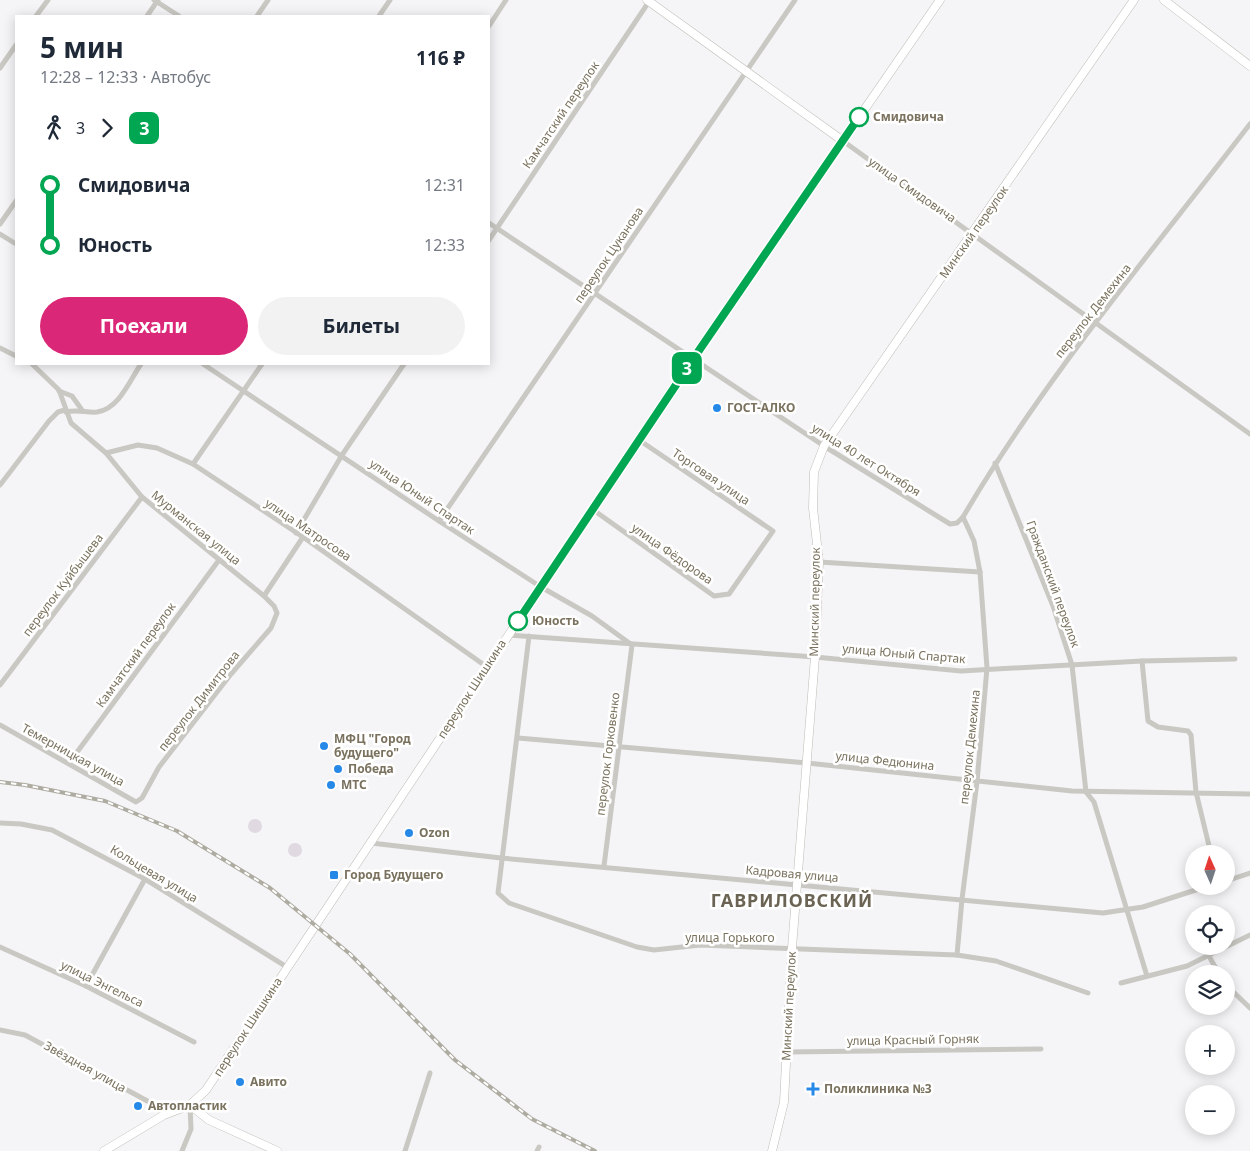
<!DOCTYPE html>
<html lang="ru">
<head>
<meta charset="utf-8">
<style>
  body { margin:0; font-family:"Noto Sans",sans-serif; background:#f2f2f3; color:#1f2937; height:100vh; display:flex; flex-direction:column; font-size:19px; white-space:nowrap }
  * { box-sizing:border-box; margin:0 }
  p { font-size:16px; color:#747a83 }
  .icon { flex:none; width:28px; height:28px; fill:none; stroke:currentColor; stroke-width:2; stroke-linecap:round; stroke-linejoin:round }
  .map { position:relative; flex:1; overflow:hidden }
  .details { position:absolute; left:15px; top:15px; width:475px; height:350px; display:flex; flex-direction:column; background:#fff; border-radius:0px; box-shadow:0 2px 12px #0003 }
  .details>* { flex:none }
  .badge { padding:0 10px; border-radius:8px; font-size:18px; line-height:32px }
  .needle { width:32px; rotate:357deg }
  .tools { position:absolute; left:1185px; top:845px; display:grid; gap:10px }
  .tools a { display:grid; place-items:center; width:50px; height:50px; border-radius:50%; background:#fff; box-shadow:0 2px 12px #0003; font-size:25px }
  .map>.badge { position:absolute; translate:-50% -50%; box-shadow:0 0 0 2px #fff }
  .legs { display:flex; align-items:center; gap:8px; height:55px; padding:0 25px; font-size:16px }
  .legs p { margin-inline-start:auto }
  .summary { display:flex; align-items:center; justify-content:space-between; height:85px; padding:0 25px }
  h1 { font-size:28px; font-weight:700; line-height:38px }
  .cta { display:flex; gap:10px; margin-top:auto; padding:10px 25px }
  .cta a { flex:1; height:58px; border-radius:30px; background:#db2777; color:#fff; font-size:20px; font-weight:700; line-height:58px; text-align:center }
  .cta a+a { background:#f2f2f3; color:#1f2937 }
  ul { padding:0 25px; list-style:none }
  li { display:flex; align-items:center; gap:18px; height:60px; font-size:19px }
  li i { display:grid; place-items:center; width:8px; height:100%; margin:0 6px; background:currentColor }
  li i::after { content:''; width:12px; height:12px; margin:-6px; border:4px solid; border-radius:50%; background:#fff }
  li p { margin-inline-start:auto }
  li:first-child i { background:linear-gradient(#0000 50%,currentColor 0) }
  li:last-child i { background:linear-gradient(currentColor 50%,#0000 0) }
  .map>svg:first-child { display:block }
  .green { fill:#e0d9e2 }
  .lines { fill:none; stroke-linecap:round; stroke-linejoin:round }
  .secondary-casing { stroke:#bfbcb5; stroke-width:9 }
  .street { stroke:#cac8c3; stroke-width:5 }
  .secondary { stroke:#fff; stroke-width:8 }
  .rail-casing { stroke:#aeaba1; stroke-width:4 }
  .rail { stroke:#fff; stroke-width:2; stroke-dasharray:5.5; stroke-linecap:butt }
  .line-1-casing { stroke:#fff; stroke-width:11 }
  .line-1 { stroke:#00a651; stroke-width:8 }
  .stop-1-dot { fill:#fff; stroke:#00a651; stroke-width:2.5 }
  .poi-dot { fill:#2688e7; stroke:#fff; stroke-width:2 }
  .labels { text-anchor:middle; stroke-width:5; stroke-linejoin:round; paint-order:stroke }
  .street-label { font-size:12px; fill:#7a725e; stroke:#fff }
  .stop-label { font-size:12px; font-weight:bold; fill:#7a725e; stroke:#fff; text-anchor:start }
  .poi-label { font-size:12px; font-weight:bold; fill:#7a725e; stroke:#fff; text-anchor:start }
  .district-label { font-size:18px; font-weight:bold; letter-spacing:1px; fill:#6b6454; stroke:#fff }
</style>
</head>
<body>
<div class="map">
<svg width="1250" height="1151" viewBox="0 0 1250 1151">
  <rect width="100%" height="100%" fill="#f5f5f8"/>
  <g class="green">
    <circle cx="255" cy="826" r="7"/>
    <circle cx="295" cy="850" r="7"/>
  </g>
  <g class="lines">
    <g class="secondary-casing">
      <g id="secondary">
        <polyline points="647,0 843,141"/>
        <polyline points="1164,0 1250,66"/>
        <polyline points="190,1105 209,1120 277,1151"/>
        <polyline points="104,1151 164,1115 190,1105 206,1090 693,358 940,0"/>
        <polyline points="772,1151 784,1102 792,948 815,657 819,562 813,508 814,472 824,446 1134,0"/>
      </g>
    </g>
    <g class="street">
      <polyline points="154,0 179,16"/>
      <polyline points="36,16 48,0"/>
      <polyline points="147,16 158,0"/>
      <polyline points="257,16 268,0"/>
      <polyline points="379,16 390,0"/>
      <polyline points="489,26 506,0"/>
      <polyline points="0,68 16,45"/>
      <polyline points="843,141 1250,434"/>
      <polyline points="489,223 824,446 950,524 957,523 963,517 974,541 980,572 987,668 977,782 962,899 957,955"/>
      <polyline points="0,224 16,201"/>
      <polyline points="0,234 16,244"/>
      <polyline points="489,240 650,0"/>
      <polyline points="0,348 16,356"/>
      <polyline points="203,364 439,521 541,587 592,616 632,645 604,866"/>
      <polyline points="59,391 72,396 82,410"/>
      <path d="M66 412C77 409 87 413 97 412 119 409 130 380 141 364"/>
      <polyline points="106,453 138,445 157,448 193,464 303,537 487,667"/>
      <polyline points="995,463 1053,606 1072,665 1086,792 1094,802 1147,976"/>
      <polyline points="193,464 262,364"/>
      <polyline points="0,485 49,421 58,412 65,410"/>
      <polyline points="592,509 714,596 729,594 773,531 639,440"/>
      <path d="M963 517C1045 377 1151 253 1250 124"/>
      <polyline points="439,521 795,0"/>
      <polyline points="296,533 342,455 404,364"/>
      <polyline points="819,562 980,572"/>
      <polyline points="264,596 303,537"/>
      <polyline points="508,635 815,657 961,671 1142,661 1235,659"/>
      <polyline points="529,636 498,893 509,903 637,947 654,950 700,945 957,955 996,961 1088,993"/>
      <polyline points="1142,661 1148,721 1158,727 1188,731 1191,735 1196,792 1211,854"/>
      <polyline points="0,685 142,497"/>
      <polyline points="0,725 136,802 142,798 159,767 231,674 271,628 277,613 274,606 264,596 142,497 106,453 71,423 59,390 32,364"/>
      <polyline points="518,738 807,763 1072,791 1250,794"/>
      <polyline points="69,763 219,560"/>
      <polyline points="0,823 21,824 52,830 145,879 287,967"/>
      <polyline points="371,843 501,858 1103,913 1143,907 1208,886"/>
      <polyline points="1226,881 1250,873"/>
      <polyline points="0,947 86,986 194,1042"/>
      <polyline points="1209,956 1219,974"/>
      <polyline points="1121,983 1187,966 1250,935"/>
      <polyline points="1226,985 1250,1008"/>
      <polyline points="86,986 145,879"/>
      <polyline points="0,1030 25,1035 153,1104 164,1115"/>
      <polyline points="786,1052 1041,1049"/>
      <polyline points="182,1151 191,1129 190,1106"/>
      <polyline points="405,1151 430,1073"/>
      <polyline points="537,1151 539,1147"/>
    </g>
    <use href="#secondary" class="secondary"/>
    <g class="rail-casing">
      <polyline id="rail" points="0,782 25,785 105,801 177,831 270,888 350,954 455,1060 532,1119 595,1151"/>
    </g>
    <use href="#rail" class="rail"/>
  </g>
  <g class="lines">
    <g class="line-1-casing">
      <polyline id="line-1" points="518,621 700,349 859,117"/>
    </g>
    <use href="#line-1" class="line-1"/>
  </g>
  <g class="stop-1-dot">
    <circle cx="859" cy="117" r="9"/>
    <circle cx="518" cy="621" r="9"/>
  </g>
  <g class="poi-dot">
    <circle cx="717" cy="408" r="5"/>
    <circle cx="324" cy="746" r="5"/>
    <circle cx="338" cy="769" r="5"/>
    <circle cx="331" cy="785" r="5"/>
    <circle cx="409" cy="833" r="5"/>
    <rect x="329" y="870" width="10" height="10" rx="2.5"/>
    <circle cx="240" cy="1082" r="5"/>
    <path d="M810.5 1081.5h5v5h5v5h-5v5h-5v-5h-5v-5h5z"/>
    <circle cx="138" cy="1106" r="5"/>
  </g>
  <g class="labels">
    <g class="street-label">
      <text transform="translate(561 115) rotate(-56)" y="4">Камчатский переулок</text>
      <text transform="translate(912 190) rotate(35)" y="4">улица Смидовича</text>
      <text transform="translate(974 232) rotate(-55)" y="4">Минский переулок</text>
      <text transform="translate(609 255) rotate(-56)" y="4">переулок Цуканова</text>
      <text transform="translate(1093 311) rotate(-52)" y="4">переулок Демехина</text>
      <text transform="translate(866 460) rotate(32)" y="4">улица 40 лет Октября</text>
      <text transform="translate(711 477) rotate(34)" y="4">Торговая улица</text>
      <text transform="translate(422 497) rotate(34)" y="4">улица Юный Спартак</text>
      <text transform="translate(196 528) rotate(39)" y="4">Мурманская улица</text>
      <text transform="translate(308 530) rotate(34)" y="4">улица Матросова</text>
      <text transform="translate(672 554) rotate(35)" y="4">улица Фёдорова</text>
      <text transform="translate(1053 584) rotate(70)" y="4">Гражданский переулок</text>
      <text transform="translate(63 585) rotate(-53)" y="4">переулок Куйбышева</text>
      <text transform="translate(815 602) rotate(-89)" y="4">Минский переулок</text>
      <text transform="translate(904 654) rotate(5)" y="4">улица Юный Спартак</text>
      <text transform="translate(136 655) rotate(-54)" y="4">Камчатский переулок</text>
      <text transform="translate(472 689) rotate(-57)" y="4">переулок Шишкина</text>
      <text transform="translate(199 701) rotate(-52)" y="4">переулок Димитрова</text>
      <text transform="translate(970 747) rotate(-84)" y="4">переулок Демехина</text>
      <text transform="translate(608 754) rotate(-83)" y="4">переулок Горковенко</text>
      <text transform="translate(73 755) rotate(29)" y="4">Темерницкая улица</text>
      <text transform="translate(885 761) rotate(6)" y="4">улица Федюнина</text>
      <text transform="translate(154 874) rotate(31)" y="4">Кольцевая улица</text>
      <text transform="translate(792 874) rotate(5)" y="4">Кадровая улица</text>
      <text x="730" y="942">улица Горького</text>
      <text transform="translate(102 984) rotate(26)" y="4">улица Энгельса</text>
      <text transform="translate(789 1006) rotate(-87)" y="4">Минский переулок</text>
      <text transform="translate(248 1027) rotate(-57)" y="4">переулок Шишкина</text>
      <text transform="translate(913 1040) rotate(-1)" y="4">улица Красный Горняк</text>
      <text transform="translate(85 1067) rotate(29)" y="4">Звёздная улица</text>
    </g>
    <g class="stop-label">
      <text x="873" y="121">Смидовича</text>
      <text x="532" y="625">Юность</text>
    </g>
    <g class="poi-label">
      <text x="727" y="412">ГОСТ-АЛКО</text>
      <text x="334" y="743">МФЦ "Город<tspan x="334" dy="14">будущего"</tspan></text>
      <text x="348" y="773">Победа</text>
      <text x="341" y="789">МТС</text>
      <text x="419" y="837">Ozon</text>
      <text x="344" y="879">Город Будущего</text>
      <text x="250" y="1086">Авито</text>
      <text x="824" y="1093">Поликлиника №3</text>
      <text x="148" y="1110">Автопластик</text>
    </g>
    <g class="district-label">
      <text x="792" y="907">ГАВРИЛОВСКИЙ</text>
    </g>
  </g>
</svg>
<div class="tools">
<a><svg class="needle" viewBox="-14 -14 28 28"><path d="M0-13l5 13h-10z" fill="#e53935"/><path d="M0 13l5-13h-10z" fill="#747a83"/></svg></a>
<a><svg class="icon" aria-label="locate" viewBox="0 0 24 24"><circle cx="12" cy="12" r="6"/><path d="M12 2v4M12 18v4M2 12h4M18 12h4"/></svg></a>
<a><svg class="icon" aria-label="layers" viewBox="0 0 24 24"><path d="M12 4l9 5-9 5-9-5zM3 14l9 5 9-5"/></svg></a>
<a>+</a>
<a>−</a>
</div>
<b class="badge" style="left:687px;top:368px;background:#00a651;color:#fff">3</b>
<section class="details">
<div class="summary"><div><h1>5 мин</h1><p>12:28 – 12:33 · Автобус</p></div><b>116 ₽</b></div>
<div class="legs"><svg class="icon" aria-label="walk" viewBox="0 0 24 24"><circle cx="13" cy="4" r="2"/><path d="M13 8l-2 6 4 7M11 14l-3 7M7 12l3-4h3l4 4"/></svg>3<svg class="icon" aria-label="forward" viewBox="0 0 24 24"><path d="M9 5l7 7-7 7"/></svg><b class="badge" style="background:#00a651;color:#fff">3</b></div>
<ul>
<li><i style="color:#00a651"></i><b>Смидовича</b><p>12:31</p></li>
<li><i style="color:#00a651"></i><b>Юность</b><p>12:33</p></li>
</ul>
<div class="cta"><a>Поехали</a><a>Билеты</a></div>
</section>
</div>
</body>
</html>
